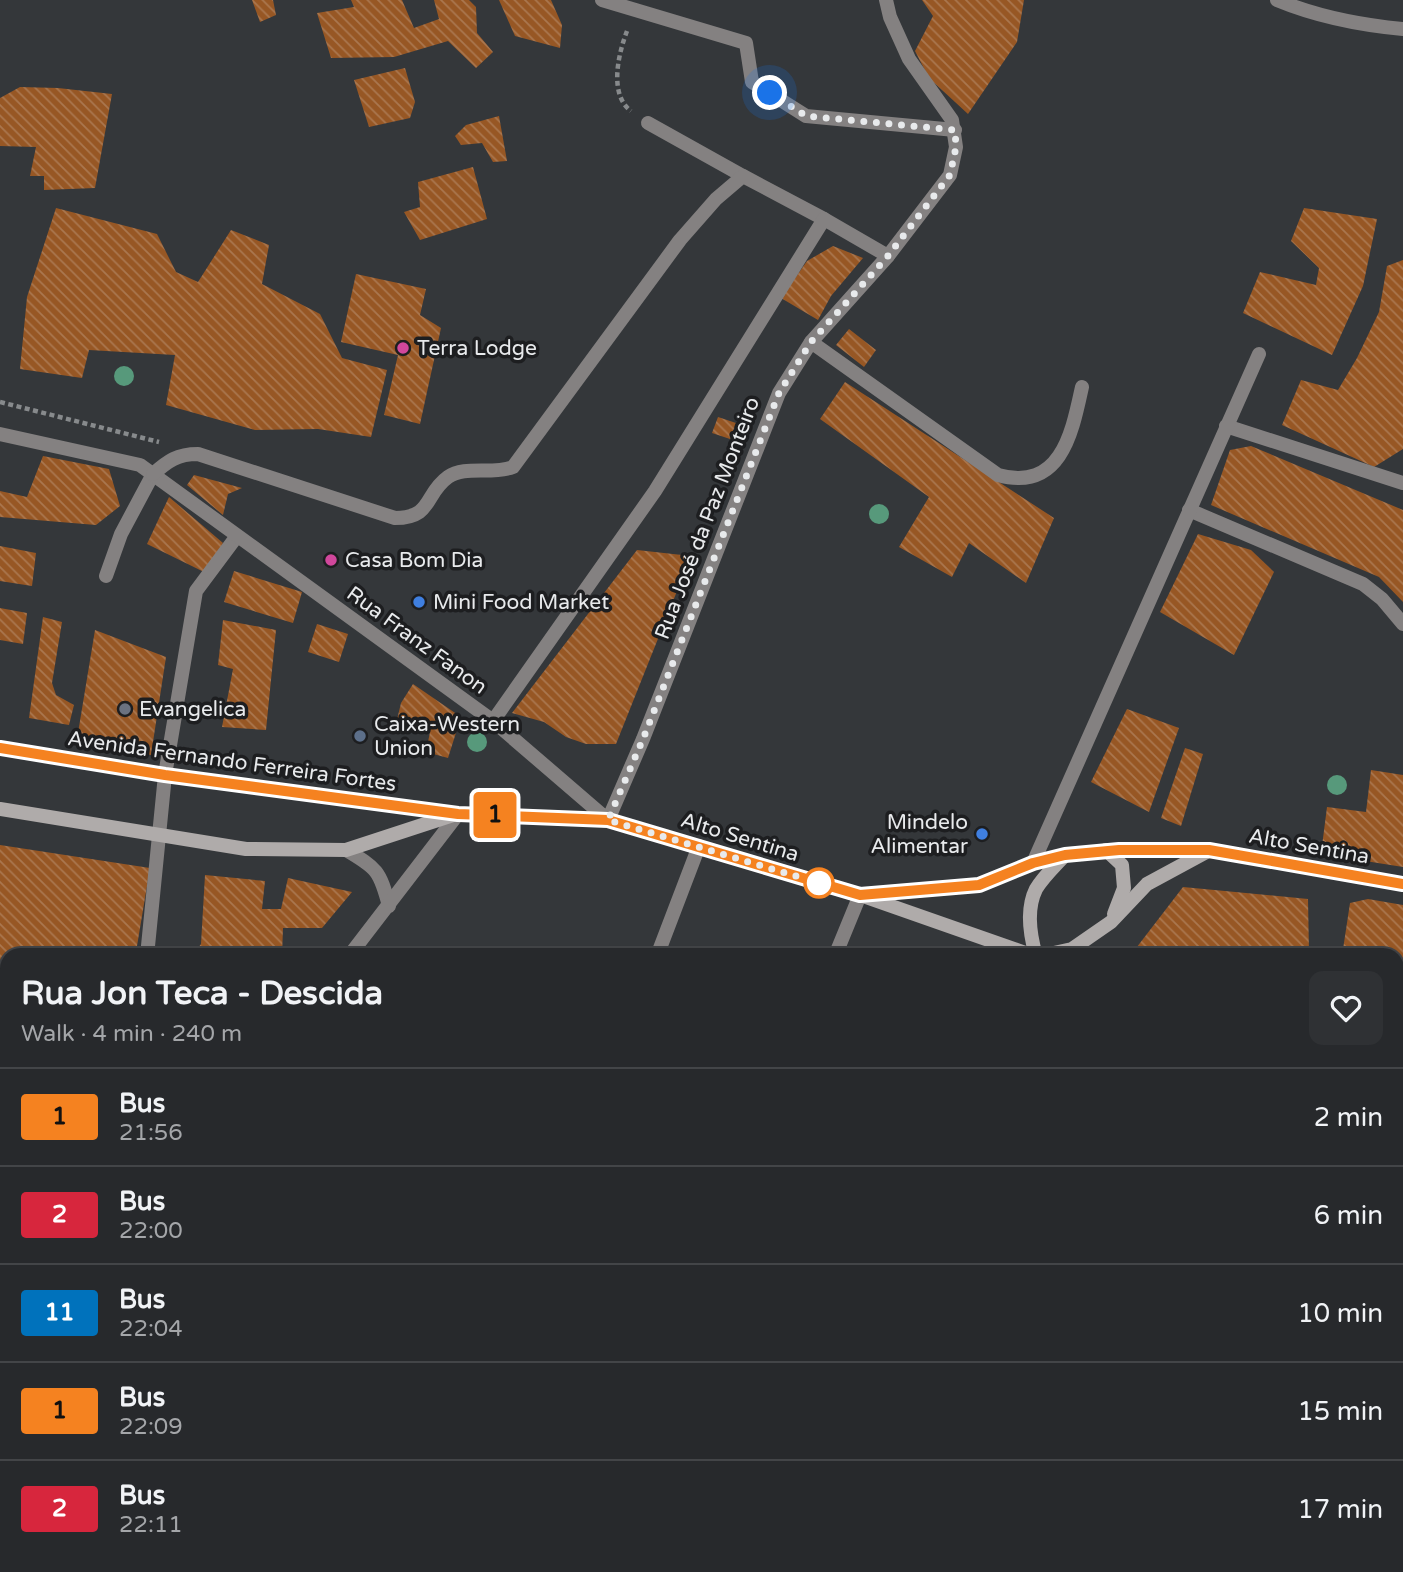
<!DOCTYPE html>
<html lang="en">
<head>
<meta charset="utf-8">
<style>
  body { margin:0; font-family:"Varela Round",sans-serif; background:#2f3134; color:#f1f3f6; height:100vh; display:flex; flex-direction:column; font-size:26px; white-space:nowrap }
  * { box-sizing:border-box; margin:0 }
  p { font-size:23px; color:#a4a6a9 }
  .icon { flex:none; width:38px; height:38px; fill:none; stroke:currentColor; stroke-width:2; stroke-linecap:round; stroke-linejoin:round }
  .map { position:relative; flex:1; overflow:hidden }
  .details { position:absolute; left:0px; top:948px; width:1404px; height:625px; display:flex; flex-direction:column; background:#27292c; border-radius:21px 21px 0 0; box-shadow:0 2px 5px #0004,0 0 0 2px #434548 }
  .details>* { flex:none }
  .badge { padding:0 14px; border-radius:5px; font-size:24px; line-height:46px }
  .you { position:absolute; width:35px; height:35px; margin:-18px; border:5px solid #fff; border-radius:50%; background:#1a73e8; box-shadow:0 0 0 10px #1a73e833 }
  .map>.badge { position:absolute; translate:-50% -50%; box-shadow:0 0 0 4px #fff }
  .round { display:grid; place-items:center; flex:none; width:74px; height:74px; border-radius:14px; background:#2f3134 }
  .summary { display:flex; align-items:center; justify-content:space-between; height:119px; padding:0 21px }
  h1 { font-size:33px; font-weight:700; line-height:52px }
  ul { padding:0; list-style:none }
  li { display:flex; align-items:center; gap:21px; height:98px; padding:0 21px; border-top:2px solid #434548 }
  li div { flex:1 }
  li b { display:block; font-size:26px }
  li em { font-style:normal }
  li .badge { min-width:77px; font-weight:700; text-align:center }
  .map>svg:first-child { display:block }
  .built { fill:#3a4048 }
  .building { fill:url(#building-back-hatch) }
  .lines { fill:none; stroke-linecap:round; stroke-linejoin:round }
  .path { stroke:#878a8c; stroke-width:4.5; stroke-dasharray:5 3.5; stroke-linecap:butt }
  .service { stroke:#848181; stroke-width:14 }
  .minor { stroke:#848181; stroke-width:14 }
  .secondary { stroke:#afabaa; stroke-width:14 }
  .tree { fill:#57997b }
  .line-casing { stroke:#fff; stroke-width:16 }
  .line { stroke:#f58220; stroke-width:10 }
  .walk { stroke:#e8eaec; stroke-width:7; stroke-dasharray:0 12.6 }
  .hotel-dot { fill:#d1479c; stroke:#1d1e20; stroke-width:2.5 }
  .shop-dot { fill:#3f7fe0; stroke:#1d1e20; stroke-width:2.5 }
  .worship-dot { fill:#6b7280; stroke:#1d1e20; stroke-width:2.5 }
  .service-dot { fill:#5c6f8a; stroke:#1d1e20; stroke-width:2.5 }
  .stop-dot { fill:#fff; stroke:#f58220; stroke-width:3.5 }
  .labels { text-anchor:middle; stroke-width:7; stroke-linejoin:round; paint-order:stroke }
  .poi-label { font-size:21px; fill:#e8eaec; stroke:#1d1e20; text-anchor:start }
  .street-label { font-size:21px; fill:#e8eaec; stroke:#1d1e20 }
</style>
</head>
<body>
<div class="map">
<svg width="1403" height="1572" viewBox="0 0 1403 1572">
  <defs>
    <pattern id="building-back-hatch" width="6" height="6" patternUnits="userSpaceOnUse" patternTransform="scale(1.75)"><rect width="6" height="6" fill="#975724"/><path d="M-1 5l2 2M0 0l6 6M5-1l2 2" fill="none" stroke="#aa774f"/></pattern>
  </defs>
  <rect width="100%" height="100%" fill="#34373a"/>
  <polygon class="built" points="0,1114 7,1116 7,1566 542,1566 540,1572 0,1572"/>
  <g class="building">
    <polygon points="252,0 273,0 276,15 260,22"/>
    <polygon points="351,0 402,0 414,28 439,19 434,0 469,0 476,7 477,33 493,52 476,68 448,41 394,57 331,58 317,13 354,7"/>
    <polygon points="499,0 551,0 562,25 560,48 515,36"/>
    <polygon points="922,0 1024,0 1017,42 968,114 929,78 915,51 933,16"/>
    <polygon points="405,68 415,102 410,118 369,127 354,80"/>
    <polygon points="20,87 58,88 112,94 95,188 44,190 44,176 30,176 36,147 0,146 0,98"/>
    <polygon points="499,116 507,161 493,162 482,143 461,145 455,136 466,125"/>
    <polygon points="473,167 487,219 420,240 404,212 420,207 418,182"/>
    <polygon points="56,208 157,234 176,272 198,282 231,230 269,245 262,284 320,314 342,358 387,370 371,437 318,429 255,430 166,405 175,355 89,350 82,378 20,369 27,297"/>
    <polygon points="1304,208 1377,219 1363,286 1332,355 1243,313 1260,272 1316,285 1319,268 1291,241"/>
    <polygon points="833,246 863,258 831,296 818,320 781,298 807,261"/>
    <polygon points="1403,260 1403,449 1374,467 1282,425 1301,380 1338,390 1357,358 1379,312 1387,266"/>
    <polygon points="356,274 426,289 420,315 441,328 420,424 384,415 398,355 341,342"/>
    <polygon points="849,329 876,350 864,367 836,345"/>
    <polygon points="845,382 1054,518 1026,583 969,543 952,577 899,547 929,497 820,419"/>
    <polygon points="718,417 736,423 730,439 712,433"/>
    <polygon points="1251,446 1403,510 1403,602 1379,577 1211,505 1230,450"/>
    <polygon points="43,456 109,469 120,506 96,525 0,517 0,491 27,497"/>
    <polygon points="194,475 242,488 228,494 223,515 187,485"/>
    <polygon points="169,497 223,543 206,573 147,544"/>
    <polygon points="1198,534 1251,550 1274,572 1234,655 1160,612"/>
    <polygon points="0,546 36,553 32,586 0,581"/>
    <polygon points="637,550 691,556 616,744 586,744 566,737 544,722 512,713"/>
    <polygon points="234,571 302,592 293,623 224,602"/>
    <polygon points="0,608 27,613 23,644 0,640"/>
    <polygon points="43,617 62,622 52,683 56,695 74,705 69,725 29,718"/>
    <polygon points="223,620 276,630 266,730 222,727 233,669 218,665"/>
    <polygon points="317,624 348,634 339,662 308,652"/>
    <polygon points="95,630 166,657 151,755 77,739"/>
    <polygon points="413,684 461,717 448,758 426,752 430,732 396,724 401,703"/>
    <polygon points="1127,709 1179,728 1149,812 1091,782"/>
    <polygon points="1185,748 1203,754 1181,826 1161,818"/>
    <polygon points="1371,770 1403,775 1403,867 1321,854 1327,807 1366,812"/>
    <polygon points="0,845 150,868 137,946 113,956 7,956 7,1057 0,1056"/>
    <polygon points="205,875 265,881 262,909 281,909 288,878 352,892 322,928 283,928 282,956 192,956 201,944"/>
    <polygon points="1183,887 1308,899 1309,953 1302,956 1130,956"/>
    <polygon points="1368,899 1403,905 1403,1164 1396,1162 1396,956 1342,956 1350,903"/>
    <polygon points="0,1141 7,1143 7,1411 0,1409"/>
    <polygon points="1396,1217 1403,1223 1403,1268 1396,1279"/>
    <polygon points="1403,1406 1403,1572 1314,1572 1318,1566 1396,1566 1396,1419"/>
    <polygon points="0,1435 7,1437 7,1478 0,1476"/>
    <polygon points="0,1485 7,1487 7,1566 127,1566 125,1572 0,1572"/>
    <polygon points="170,1566 205,1566 210,1572 162,1572"/>
    <polygon points="331,1566 329,1572 276,1572 260,1567"/>
    <polygon points="397,1566 541,1566 537,1572 396,1572"/>
    <polygon points="571,1566 658,1566 654,1572 567,1572"/>
  </g>
  <g class="lines">
    <g class="path">
      <path d="M627 31C619 52 608 94 631 111"/>
      <polyline points="0,402 159,442"/>
    </g>
    <g class="service">
      <polyline points="106,576 121,534 153,474"/>
      <polyline points="165,775 196,591 237,536"/>
    </g>
    <g class="minor">
      <polyline points="602,0 746,43 752,82 806,116 955,130"/>
      <path d="M1277 0C1318 17 1360 25 1403 29"/>
      <polyline points="648,123 743,176"/>
      <path d="M811 342 998 475C1061 492 1072 433 1082 387"/>
      <polyline points="1226,426 1403,483"/>
      <polyline points="0,434 140,465 493,721 608,820 643,739 779,393 811,342 888,256"/>
      <path d="M153 474C168 461 177 454 198 454L395 518C433 518 424 494 448 477 465 465 492 475 513 467L680 240 716 199 743 176 824 219"/>
      <polyline points="1189,510 1363,584 1382,599 1403,624"/>
      <polyline points="493,721 655,491 824,219 888,256 950,175 956,147 952,120 909,59 890,17 886,0"/>
      <path d="M346 850C377 868 380 871 389 906"/>
      <polyline points="1033,863 1259,354"/>
      <polyline points="147,956 165,775"/>
      <polyline points="349,956 458,814"/>
      <polyline points="657,956 699,846"/>
      <polyline points="835,956 860,895"/>
      <polyline points="0,1088 7,1090"/>
      <polyline points="0,1126 7,1127"/>
      <polyline points="1396,1356 1403,1344"/>
      <polyline points="1242,1566 1250,1572"/>
      <polyline points="549,1572 552,1566"/>
      <polyline points="697,1572 700,1566"/>
      <polyline points="917,1572 920,1567 931,1572"/>
      <polyline points="1277,1572 1280,1566"/>
    </g>
    <g class="secondary">
      <polyline points="0,748 165,775 458,814 608,820 860,895 1034,956"/>
      <polyline points="0,809 246,849 346,850 453,815"/>
      <polyline points="1106,850 1122,865 1124,888 1114,914"/>
      <polyline points="867,895 979,885 1033,863 1065,855 1119,850 1209,850 1403,884"/>
      <path d="M1036 956C1030 935 1026 909 1036 889 1043 877 1056 865 1065 855"/>
      <polyline points="1040,956 1072,949 1111,922 1147,884 1208,851"/>
    </g>
  </g>
  <g class="tree">
    <circle cx="124" cy="376" r="10"/>
    <circle cx="879" cy="514" r="10"/>
    <circle cx="477" cy="742" r="10"/>
    <circle cx="1337" cy="785" r="10"/>
  </g>
  <g class="lines">
    <g class="line-casing">
      <polyline id="line" points="0,748 165,775 458,814 608,820 860,895 979,885 1033,863 1065,855 1119,850 1209,850 1403,884"/>
    </g>
    <use href="#line" class="line"/>
    <polyline class="walk" points="770,93 806,116 955,130 956,147 950,175 888,256 811,342 779,393 643,739 608,820 819,883"/>
  </g>
  <g class="hotel-dot">
    <circle cx="403" cy="348" r="7"/>
    <circle cx="331" cy="560" r="7"/>
  </g>
  <g class="shop-dot">
    <circle cx="419" cy="602" r="7"/>
    <circle cx="982" cy="834" r="7"/>
  </g>
  <circle class="worship-dot" cx="125" cy="709" r="7"/>
  <circle class="service-dot" cx="360" cy="736" r="7"/>
  <circle class="stop-dot" cx="819" cy="883" r="14"/>
  <g class="labels">
    <g class="poi-label">
      <text x="417" y="355">Terra Lodge</text>
      <text x="345" y="567">Casa Bom Dia</text>
      <text x="433" y="609">Mini Food Market</text>
      <text x="139" y="716">Evangelica</text>
      <text x="374" y="731">Caixa-Western<tspan x="374" dy="24">Union</tspan></text>
      <text x="968" y="829" text-anchor="end">Mindelo<tspan x="968" dy="24">Alimentar</tspan></text>
    </g>
    <g class="street-label">
      <text transform="translate(707 518) rotate(-69)" y="7">Rua José da Paz Monteiro</text>
      <text transform="translate(417 640) rotate(36)" y="7">Rua Franz Fanon</text>
      <text transform="translate(232 761) rotate(8)" y="7">Avenida Fernando Ferreira Fortes</text>
      <text transform="translate(740 837) rotate(17)" y="7">Alto Sentina</text>
      <text transform="translate(1309 846) rotate(10)" y="7">Alto Sentina</text>
    </g>
  </g>
</svg>
<div class="you" style="left:770px;top:93px"></div>
<b class="badge" style="left:495px;top:815px;background:#f58220;color:#111">1</b>
<section class="details">
<div class="summary"><div><h1>Rua Jon Teca - Descida</h1><p>Walk · 4 min · 240 m</p></div><a class="round"><svg class="icon" aria-label="heart" viewBox="0 0 24 24"><path d="M12 20l-8-8c-3-5 5-10 8-4 3-6 11-1 8 4z"/></svg></a></div>
<ul>
<li><span class="badge" style="background:#f58220;color:#111">1</span><div><b>Bus</b><p>21:56</p></div><em>2 min</em></li>
<li><span class="badge" style="background:#d7263d;color:#fff">2</span><div><b>Bus</b><p>22:00</p></div><em>6 min</em></li>
<li><span class="badge" style="background:#0072bc;color:#fff">11</span><div><b>Bus</b><p>22:04</p></div><em>10 min</em></li>
<li><span class="badge" style="background:#f58220;color:#111">1</span><div><b>Bus</b><p>22:09</p></div><em>15 min</em></li>
<li><span class="badge" style="background:#d7263d;color:#fff">2</span><div><b>Bus</b><p>22:11</p></div><em>17 min</em></li>
</ul>
</section>
</div>
</body>
</html>
